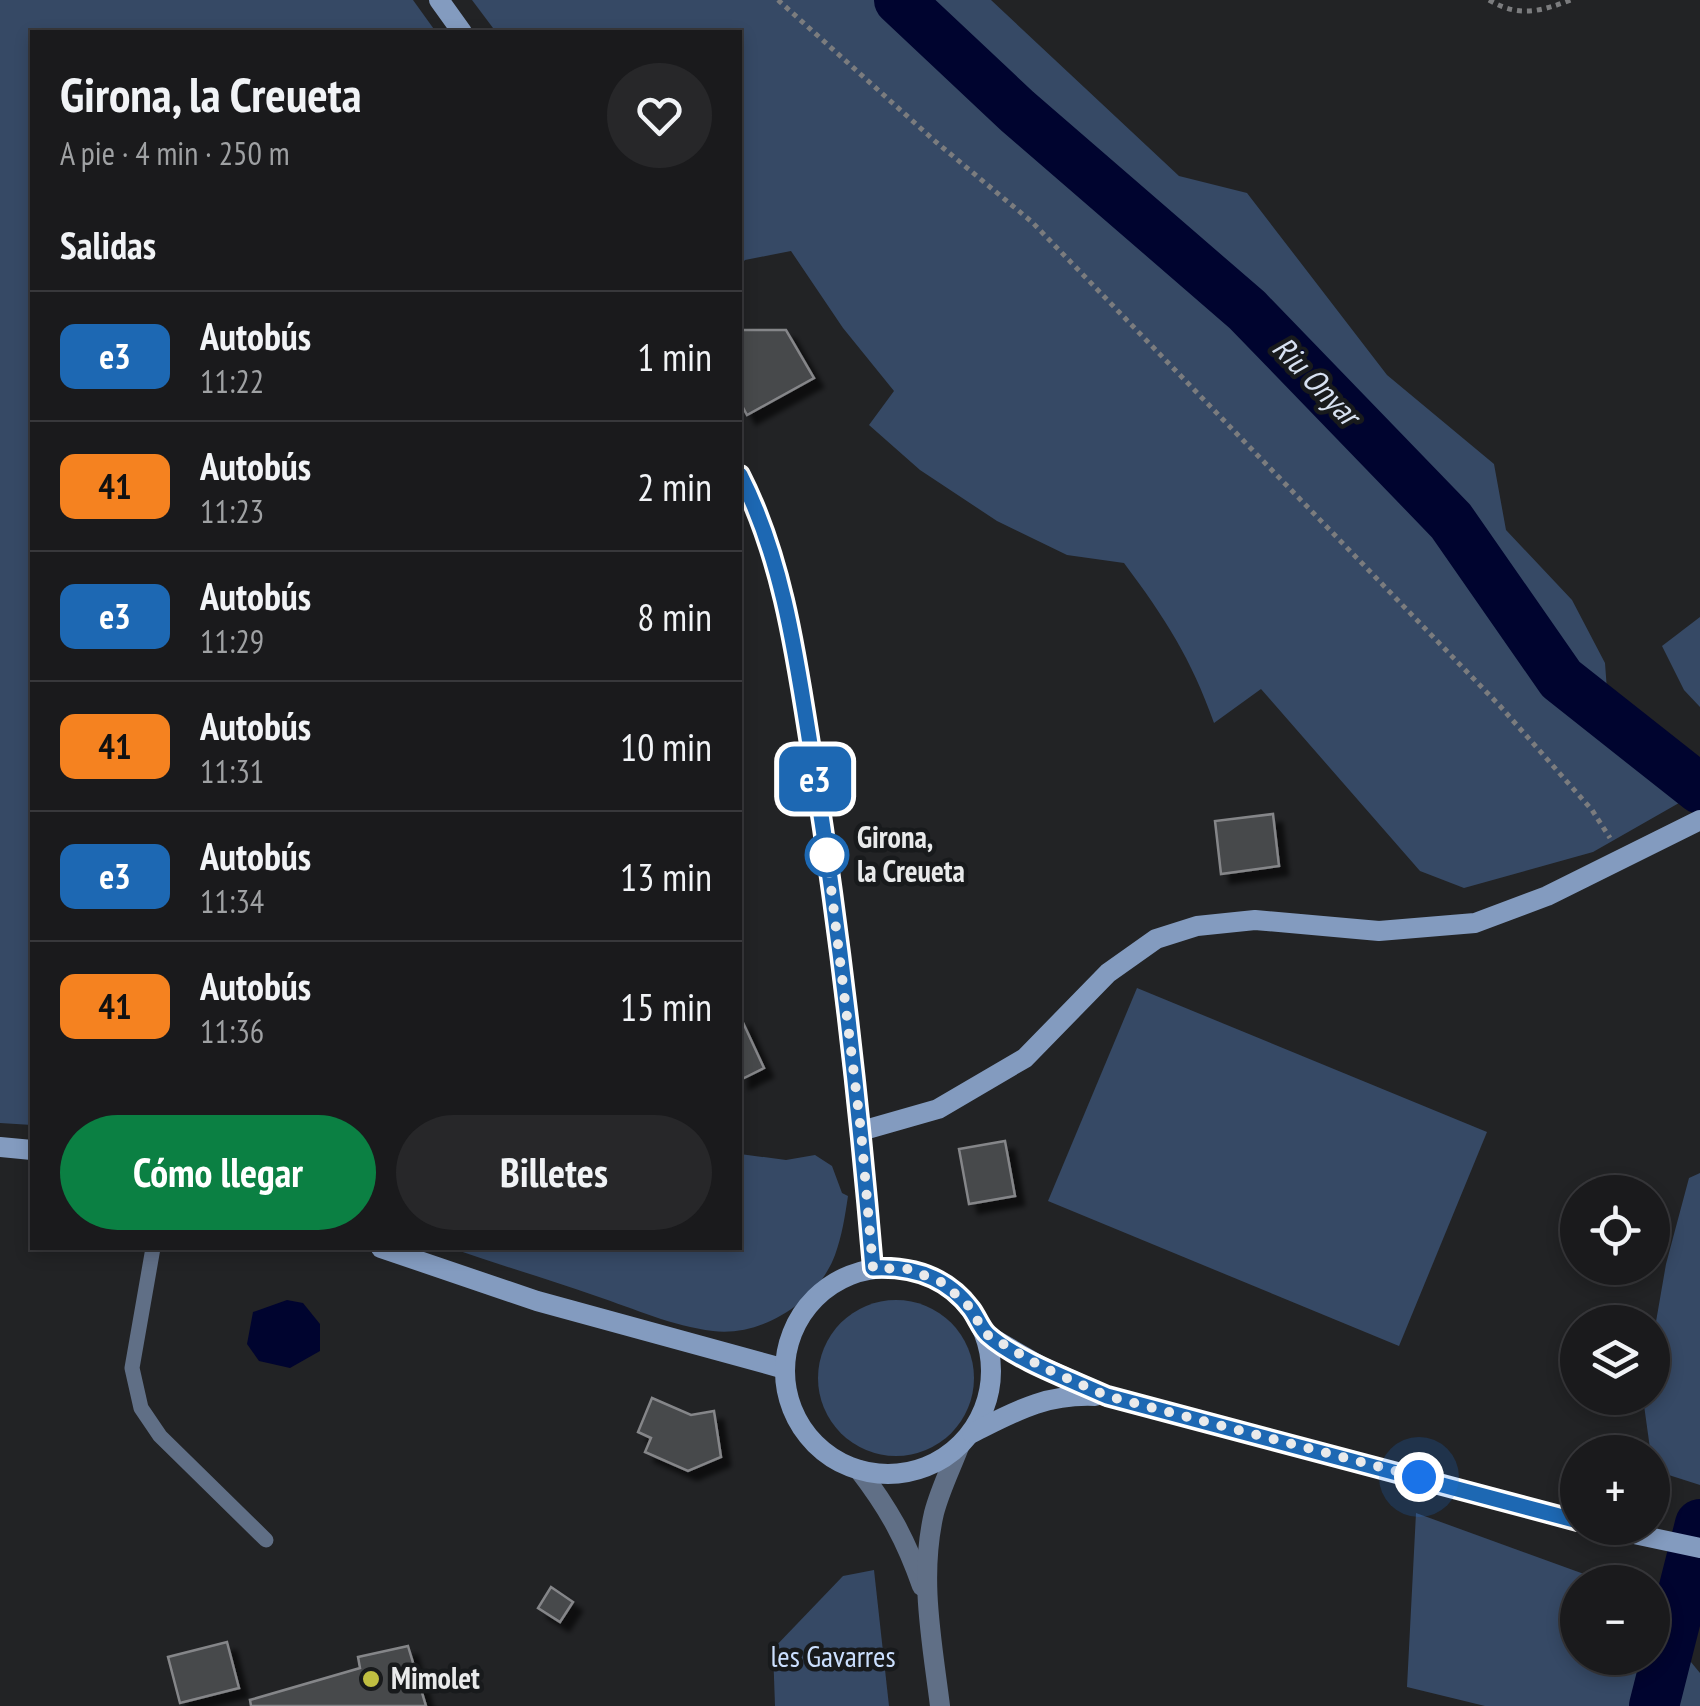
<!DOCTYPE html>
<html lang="es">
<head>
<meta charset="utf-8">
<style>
  body { margin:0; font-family:"PT Sans Narrow",sans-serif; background:#272729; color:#f1f3f6; height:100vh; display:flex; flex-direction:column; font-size:38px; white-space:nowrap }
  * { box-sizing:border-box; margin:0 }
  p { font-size:32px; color:#9fa1a3 }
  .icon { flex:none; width:55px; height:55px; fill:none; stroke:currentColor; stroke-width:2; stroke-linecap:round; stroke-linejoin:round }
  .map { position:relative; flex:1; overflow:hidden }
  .side { position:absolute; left:30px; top:30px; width:712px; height:1220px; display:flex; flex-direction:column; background:#1a1a1c; border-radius:0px; box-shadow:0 5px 15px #0003,0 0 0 2px #38383b }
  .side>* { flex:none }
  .badge { padding:0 20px; border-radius:15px; font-size:35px; line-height:65px }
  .controls { position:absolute; left:1560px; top:1175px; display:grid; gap:20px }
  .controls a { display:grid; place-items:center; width:110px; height:110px; border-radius:50%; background:#1a1a1c; box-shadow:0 5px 15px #0003,0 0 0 2px #38383b; font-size:50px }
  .you { position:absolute; width:50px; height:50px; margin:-25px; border:8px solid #fff; border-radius:50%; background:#1a73e8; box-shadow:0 0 0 15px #1a73e833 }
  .map>.badge { position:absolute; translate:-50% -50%; box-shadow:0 0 0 5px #fff }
  h2 { padding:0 30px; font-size:38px; line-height:90px }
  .round { display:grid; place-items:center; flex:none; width:105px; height:105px; border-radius:52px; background:#272729 }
  .overview { display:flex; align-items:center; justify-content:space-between; height:170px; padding:0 30px }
  h1 { font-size:48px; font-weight:700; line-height:75px }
  .action { display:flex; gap:20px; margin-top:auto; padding:20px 30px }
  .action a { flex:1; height:115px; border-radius:60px; background:#0b8043; color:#fff; font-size:40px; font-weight:700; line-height:115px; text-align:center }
  .action a+a { background:#272729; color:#f1f3f6 }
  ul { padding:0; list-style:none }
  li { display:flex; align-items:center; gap:30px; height:130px; padding:0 30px; border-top:2px solid #38383b }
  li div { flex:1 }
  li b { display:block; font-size:38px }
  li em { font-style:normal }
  li .badge { min-width:110px; font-weight:700; text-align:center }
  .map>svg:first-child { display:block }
  .green { fill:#364965 }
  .water { fill:#00042f }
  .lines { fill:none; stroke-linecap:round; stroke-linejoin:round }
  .river { stroke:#00042f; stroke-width:50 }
  .building { fill:#47484b; stroke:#858689; stroke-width:2.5; filter:url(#shadow) }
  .path { stroke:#7b7c7e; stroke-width:5; stroke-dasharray:5 5; stroke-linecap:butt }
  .lane { stroke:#606f86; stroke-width:15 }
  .street { stroke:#606f86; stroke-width:20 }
  .secondary { stroke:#839bbf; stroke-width:20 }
  .line-casing { stroke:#fff; stroke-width:22 }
  .line { stroke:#1d68b3; stroke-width:15 }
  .walk { stroke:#e9eaeb; stroke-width:10; stroke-dasharray:0 18 }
  .stop-dot { fill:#fff; stroke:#1d68b3; stroke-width:5 }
  .poi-dot { fill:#bfbe41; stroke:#181a1c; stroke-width:4 }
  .labels { text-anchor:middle; stroke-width:9; stroke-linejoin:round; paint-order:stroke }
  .stop-label { font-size:30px; font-weight:bold; fill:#e9eaeb; stroke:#181a1c; text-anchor:start }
  .park-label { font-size:30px; fill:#cbdffe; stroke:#181a1c }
  .poi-label { font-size:30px; font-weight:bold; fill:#e9eaeb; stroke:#181a1c; text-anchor:start }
  .water-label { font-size:32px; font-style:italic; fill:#d7e1f1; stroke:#181a1c }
</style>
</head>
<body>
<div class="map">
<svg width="1700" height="1706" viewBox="0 0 1700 1706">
  <defs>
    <filter id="shadow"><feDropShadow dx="9" dy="9" stdDeviation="2.5" flood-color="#0009"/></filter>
  </defs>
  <rect width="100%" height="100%" fill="#222325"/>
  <g class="green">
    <polygon points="0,0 413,0 436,32 32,32 32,1125 0,1123"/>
    <path d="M472 0H991L1179 176 1247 193 1387 375 1494 464 1506 530 1572 600 1605 663 1611 745 1686 799 1593 852 1464 888 1420 871 1261 689 1214 723C1191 658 1165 618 1124 563L1067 555 997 521 920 470 869 425 894 391 843 328 791 251 745 260 740 266V32H496Z"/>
    <polygon points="1700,617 1700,707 1684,690 1662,646"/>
    <polygon points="1137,988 1487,1132 1399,1346 1048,1201"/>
    <path d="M740 1154 786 1160 815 1155 832 1166 842 1193 848 1196C845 1216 842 1236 835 1255 818 1301 762 1337 713 1331 672 1326 635 1309 596 1296 548 1279 499 1265 451 1248H740Z"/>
    <polygon points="1700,1173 1700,1485 1653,1470 1643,1398 1652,1398 1653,1339 1666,1264 1689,1178"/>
    <circle cx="896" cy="1378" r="78"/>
    <polygon points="1416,1513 1606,1582 1578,1582 1578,1658 1652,1658 1653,1616 1700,1673 1700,1706 1485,1706 1407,1687"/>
    <polygon points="874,1570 889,1706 775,1706 773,1649 843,1576"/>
  </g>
  <polygon class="water" points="287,1300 303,1303 320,1324 320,1351 290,1368 259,1361 247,1344 253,1312"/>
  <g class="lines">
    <g class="river">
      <polyline points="899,0 1017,111 1247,310 1451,521 1561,679 1700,789"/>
      <polyline points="1654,1706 1700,1524"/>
    </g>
  </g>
  <g class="building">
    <polygon points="740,330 786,330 814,378 747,415 740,402"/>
    <polygon points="1273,814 1279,866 1221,874 1215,821"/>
    <polygon points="740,1016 764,1068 740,1080"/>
    <polygon points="1005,1141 1015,1196 969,1204 959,1149"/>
    <polygon points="652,1398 691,1415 714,1411 721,1457 688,1471 645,1452 651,1438 638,1432"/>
    <polygon points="551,1587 573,1602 560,1622 538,1608"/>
    <polygon points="227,1642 239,1688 180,1703 168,1657"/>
    <polygon points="408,1646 426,1706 251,1706 250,1700 360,1668 358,1657"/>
  </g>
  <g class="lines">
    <g class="path">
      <polyline points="778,0 936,142 1032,222 1500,706 1592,810 1610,838"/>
      <path d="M1489 0C1519 18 1541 11 1571 0"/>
    </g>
    <polyline class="lane" points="153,1248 132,1368 141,1408 160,1436 266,1540"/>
    <g class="street">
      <path d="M859 1470C889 1509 906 1540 922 1586"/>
      <path d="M940 1706C932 1641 919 1578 934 1513 940 1490 951 1468 959 1447"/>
    </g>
    <g class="secondary">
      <polyline points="439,0 462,32"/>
      <path d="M740 475C785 562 797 666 813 762 839 930 858 1099 873 1268"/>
      <polyline points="861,1131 938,1109 1025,1058 1108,973 1156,939 1197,926 1255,920 1379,931 1475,923 1547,896 1700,820"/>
      <polyline points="0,1147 32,1150"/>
      <polyline points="381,1248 537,1301 785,1369"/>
      <circle cx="888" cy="1371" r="103"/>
      <polyline points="985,1334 1042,1367 1107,1396 1578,1521"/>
      <path d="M972 1433C1016 1411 1045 1394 1095 1396"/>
      <polyline points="1606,1528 1700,1548"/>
    </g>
  </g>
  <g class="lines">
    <g class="line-casing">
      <path id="line" d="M740 475C786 565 798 671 814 769 840 935 859 1102 873 1268 912 1266 947 1277 971 1309 977 1317 981 1329 988 1335 1016 1360 1072 1380 1107 1396L1578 1521"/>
    </g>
    <use href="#line" class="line"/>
    <polyline class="walk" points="827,855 861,1131 873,1268 908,1269 941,1282 967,1304 986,1334 1042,1367 1107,1396 1419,1477"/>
  </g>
  <circle class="stop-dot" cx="827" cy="855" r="20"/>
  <circle class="poi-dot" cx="371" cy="1679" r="10"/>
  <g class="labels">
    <g class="stop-label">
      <text x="857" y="848">Girona,<tspan x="857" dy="34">la Creueta</tspan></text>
    </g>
    <g class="park-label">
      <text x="833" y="1667">les Gavarres</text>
    </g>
    <g class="poi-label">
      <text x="391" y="1689">Mimolet</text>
    </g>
    <g class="water-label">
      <text transform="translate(1316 381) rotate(46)" y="11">Riu Onyar</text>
    </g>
  </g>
</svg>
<div class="controls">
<a><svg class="icon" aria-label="locate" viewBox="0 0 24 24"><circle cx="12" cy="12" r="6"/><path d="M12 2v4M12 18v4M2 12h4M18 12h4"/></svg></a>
<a><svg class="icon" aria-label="layers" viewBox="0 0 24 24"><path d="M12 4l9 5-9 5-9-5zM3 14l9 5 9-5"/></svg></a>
<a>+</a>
<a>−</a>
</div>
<div class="you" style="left:1419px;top:1477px"></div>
<b class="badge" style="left:815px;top:779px;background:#1d68b3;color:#fff">e3</b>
<section class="side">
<div class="overview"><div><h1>Girona, la Creueta</h1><p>A pie · 4 min · 250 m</p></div><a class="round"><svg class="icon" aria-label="heart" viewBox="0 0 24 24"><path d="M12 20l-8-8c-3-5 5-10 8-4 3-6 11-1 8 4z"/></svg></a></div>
<h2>Salidas</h2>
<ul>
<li><span class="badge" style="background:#1d68b3;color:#fff">e3</span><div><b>Autobús</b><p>11:22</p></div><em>1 min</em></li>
<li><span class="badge" style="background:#f58220;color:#111">41</span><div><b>Autobús</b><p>11:23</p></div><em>2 min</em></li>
<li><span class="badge" style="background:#1d68b3;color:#fff">e3</span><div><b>Autobús</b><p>11:29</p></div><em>8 min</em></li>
<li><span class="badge" style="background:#f58220;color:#111">41</span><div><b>Autobús</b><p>11:31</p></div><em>10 min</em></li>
<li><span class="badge" style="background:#1d68b3;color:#fff">e3</span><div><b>Autobús</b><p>11:34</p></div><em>13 min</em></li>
<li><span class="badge" style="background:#f58220;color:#111">41</span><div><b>Autobús</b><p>11:36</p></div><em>15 min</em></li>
</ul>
<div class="action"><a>Cómo llegar</a><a>Billetes</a></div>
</section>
</div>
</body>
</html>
